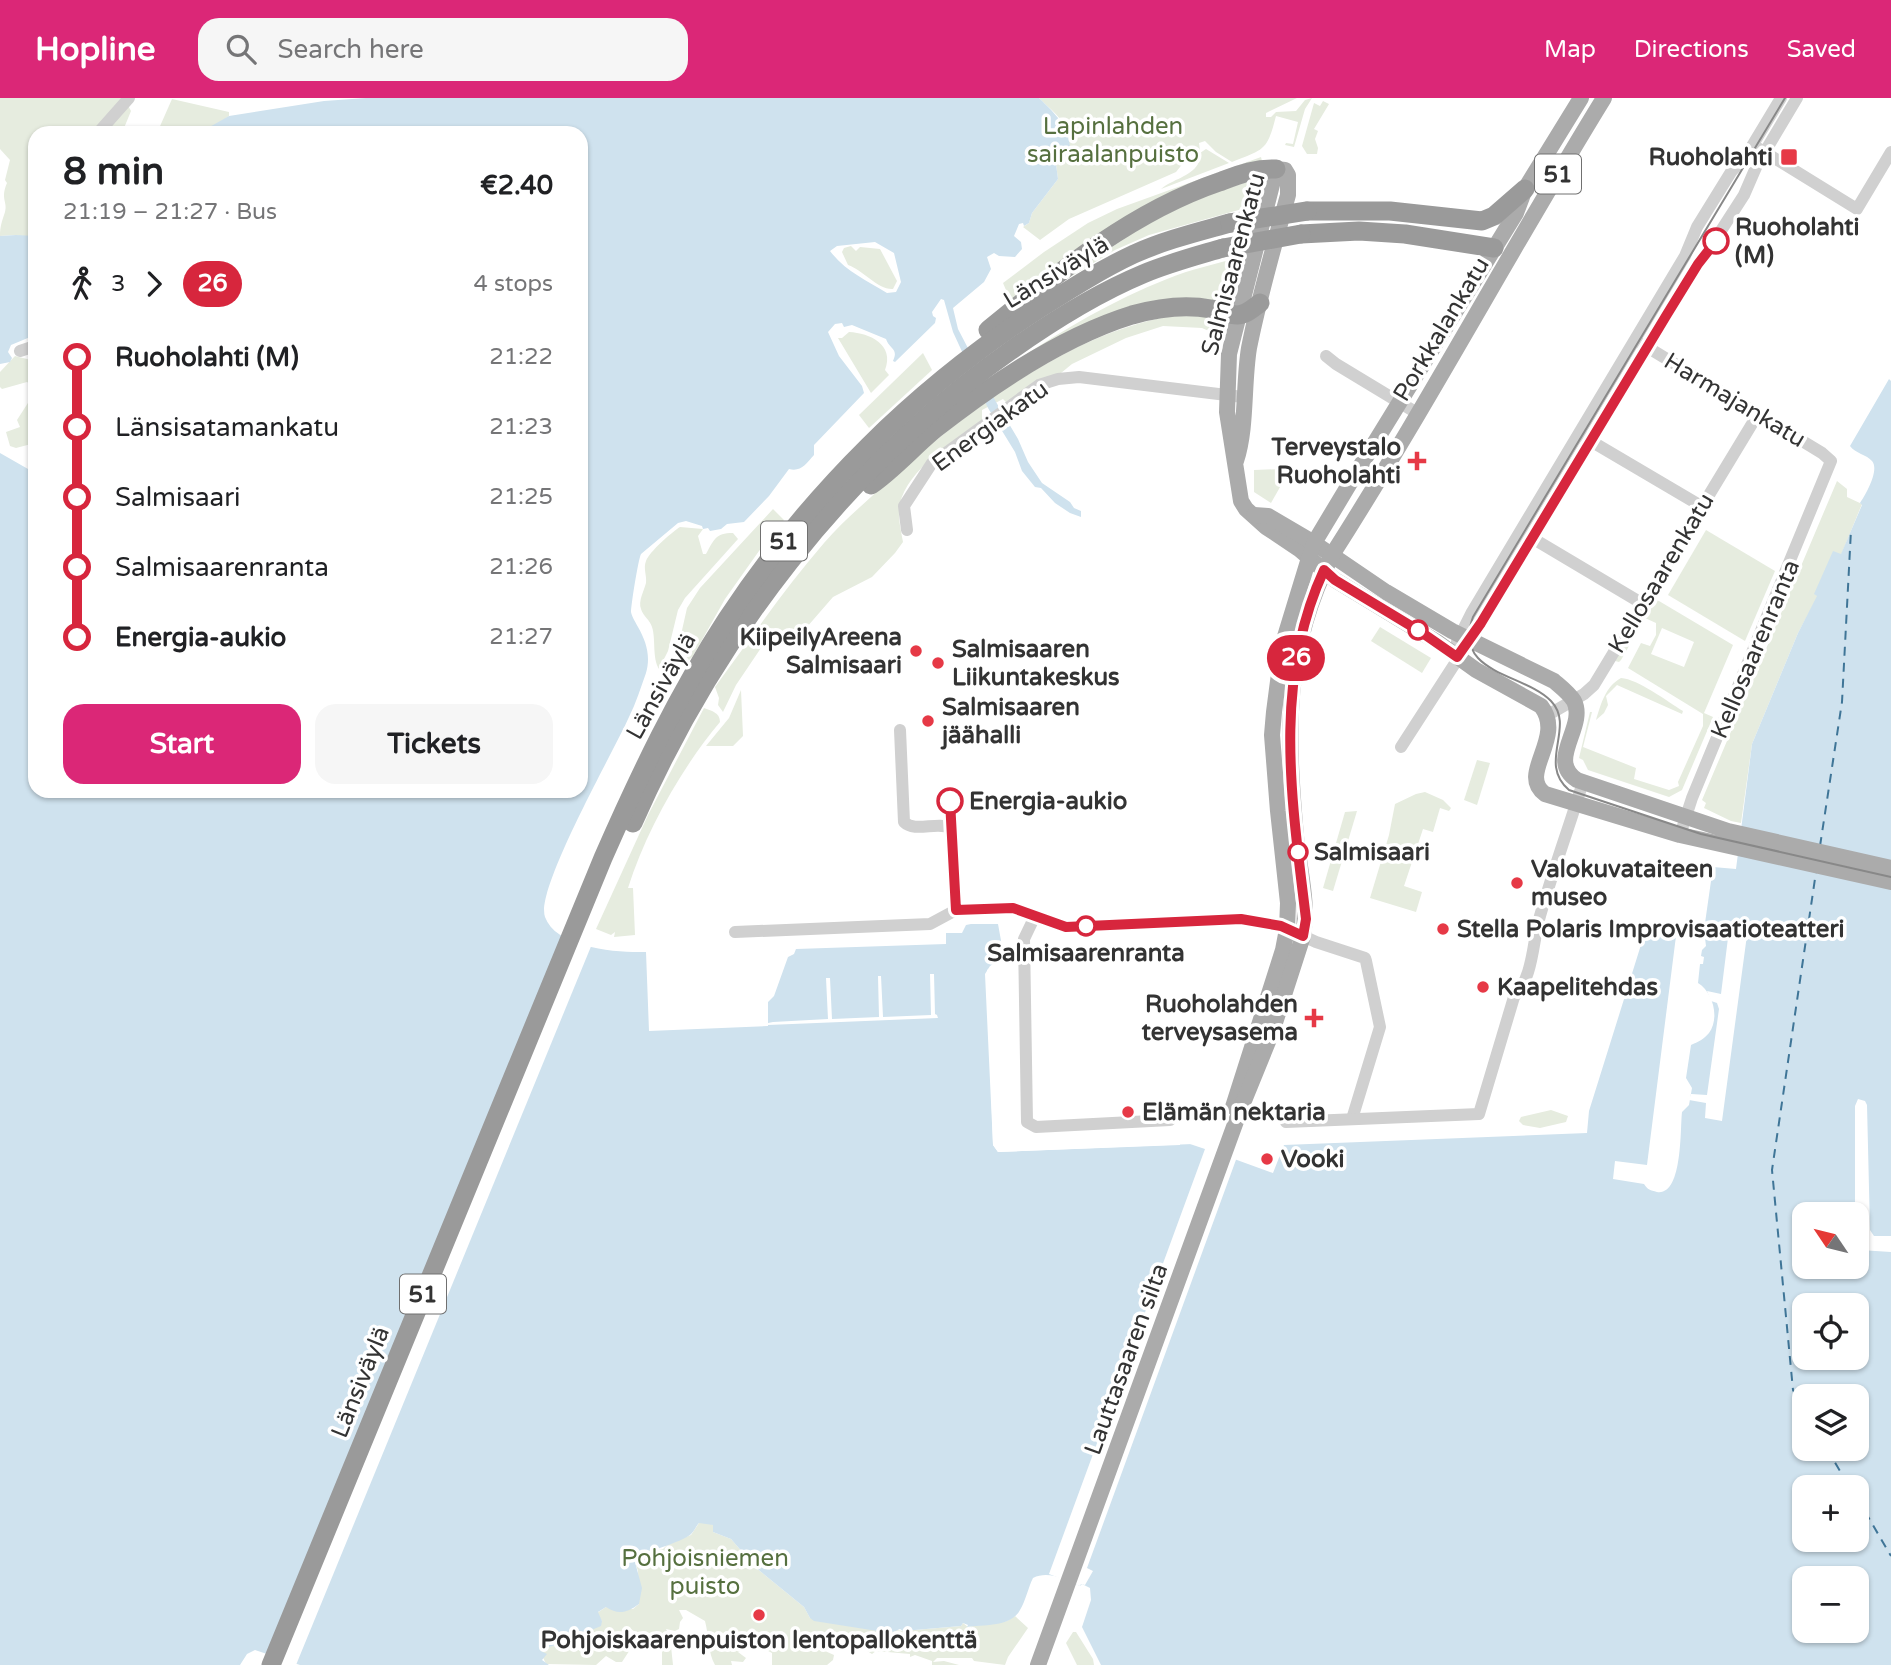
<!DOCTYPE html>
<html lang="en">
<head>
<meta charset="utf-8">
<style>
  body { margin:0; font-family:"Varela Round",sans-serif; background:#f6f6f6; color:#202124; height:100vh; display:flex; flex-direction:column; font-size:26px; white-space:nowrap }
  * { box-sizing:border-box; margin:0 }
  p { font-size:23px; color:#757577 }
  .icon { flex:none; width:38px; height:38px; fill:none; stroke:currentColor; stroke-width:2; stroke-linecap:round; stroke-linejoin:round }
  .map { position:relative; flex:1; overflow:hidden }
  .drawer { position:absolute; left:28px; top:28px; width:560px; height:672px; display:flex; flex-direction:column; background:#fff; border-radius:21px; box-shadow:0 2px 5px #0004 }
  .drawer>* { flex:none }
  .badge { padding:0 14px; border-radius:23px; font-size:24px; line-height:46px }
  .needle { width:46px; rotate:305deg }
  .controls { position:absolute; left:1792px; top:1104px; display:grid; gap:14px }
  .controls a { display:grid; place-items:center; width:77px; height:77px; border-radius:14px; background:#fff; box-shadow:0 2px 5px #0004; font-size:35px }
  .map>.badge { position:absolute; translate:-50% -50%; box-shadow:0 0 0 4px #fff }
  .legs { display:flex; align-items:center; gap:10px; height:77px; padding:0 35px; font-size:23px }
  .legs p { margin-inline-start:auto }
  .summary { display:flex; align-items:center; justify-content:space-between; height:119px; padding:0 35px }
  h1 { font-size:38px; font-weight:700; line-height:52px }
  .button { display:flex; gap:14px; margin-top:auto; padding:14px 35px }
  .button a { flex:1; height:80px; border-radius:21px; background:#db2777; color:#fff; font-size:28px; font-weight:700; line-height:80px; text-align:center }
  .button a+a { background:#f6f6f6; color:#202124 }
  ul { padding:0 35px; list-style:none }
  li { display:flex; align-items:center; gap:24px; height:70px; font-size:26px }
  li i { display:grid; place-items:center; width:10px; height:100%; margin:0 9px; background:currentColor }
  li i::after { content:''; width:18px; height:18px; margin:-9px; border:5px solid; border-radius:50%; background:#fff }
  li p { margin-inline-start:auto }
  li:first-child i { background:linear-gradient(#0000 50%,currentColor 0) }
  li:last-child i { background:linear-gradient(currentColor 50%,#0000 0) }
  header { display:flex; align-items:center; gap:42px; box-sizing:border-box; height:98px; padding:0 35px; background:#db2777; color:#fff }
  header strong { font-size:33px }
  nav { display:flex; gap:38px; margin-inline-start:auto; font-size:24px }
  .search { width:490px; height:63px; background:#f6f6f6; display:flex; align-items:center; gap:18px; box-sizing:border-box; padding:0 24px; border-radius:21px; color:#757577; font-size:26px }
  .map>svg:first-child { display:block }
  .green { fill:#e6ecdf; fill-rule:evenodd }
  .water { fill:#cfe2ee; fill-rule:evenodd }
  .pier { fill:#fff }
  .lines { fill:none; stroke-linecap:round; stroke-linejoin:round }
  .ferry { stroke:#3f7597; stroke-width:2; stroke-dasharray:9 7; stroke-linecap:butt }
  .minor { stroke:#d0d0d0; stroke-width:12 }
  .major { stroke:#ababab; stroke-width:16 }
  .highway { stroke:#9a9a9a; stroke-width:19 }
  .tram { stroke:#888; stroke-width:2 }
  .highway-bridge { stroke:#9a9a9a; stroke-width:19 }
  .line-1-casing { stroke:#fff; stroke-width:16 }
  .line-1 { stroke:#d7263d; stroke-width:10 }
  .poi-dot { fill:#e63946; stroke:#fff; stroke-width:2.5 }
  .stop-1-dot { fill:#fff; stroke:#d7263d; stroke-width:3.5 }
  .labels { text-anchor:middle; stroke-width:7; stroke-linejoin:round; paint-order:stroke }
  .shield { fill:#fff; stroke:#707070; stroke-width:2 }
  .shield-label { font-size:23px; font-weight:bold; fill:#333 }
  .park-label { font-size:24px; fill:#56703f; stroke:#fff }
  .poi-label { font-size:24px; font-weight:bold; fill:#333; stroke:#fff; text-anchor:start }
  .stop-label { font-size:24px; font-weight:bold; fill:#333; stroke:#fff; text-anchor:start }
  .street-label { font-size:24px; fill:#333; stroke:#fff }
</style>
</head>
<body>
<header>
<strong>Hopline</strong>
<div class="search"><svg class="icon" aria-label="search" viewBox="0 0 24 24"><circle cx="10" cy="10" r="6"/><path d="M15 15l6 6"/></svg>Search here</div>
<nav><a>Map</a><a>Directions</a><a>Saved</a></nav>
</header>
<div class="map">
<svg width="1891" height="1567" viewBox="0 0 1891 1567">
  <rect width="100%" height="100%" fill="#fff"/>
  <g class="green">
    <path d="M0 0H124L131 13 122 35H35V142L16 137 0 138C0 128 2 123 5 114 8 104 0 101 7 85L5 82 10 62 0 51Z"/>
    <path d="M1039 0H1297L1266 15V19H1271L1276 14 1296 13 1305 2 1312 0 1305 11 1294 49 1285 47 1286 45 1293 46 1298 24 1276 18C1267 53 1265 51 1232 64L1216 54 1205 43 1199 45 1200 53 1188 59 1176 74 1069 121 1040 142 1023 129 1029 125 1032 115 1058 81 1056 66 1064 61C1069 24 1066 26 1039 0Z"/>
    <polygon points="172,1 229,14 229,18 216,28 215,35 157,35"/>
    <polygon points="1323,3 1329,6 1314,31 1318,33 1315,41 1318,50 1317,56 1307,56 1302,48 1314,5 1320,8"/>
    <path d="M1206 51 1229 65 1161 91C1173 81 1190 79 1198 66L1195 62 1190 63 1191 61Z"/>
    <polygon points="1261,59 1262,63 1011,204 1003,185 1044,154 1088,125 1117,111"/>
    <polygon points="1259,80 1253,108 1149,137 1115,152 1052,190 1171,109"/>
    <path d="M851 148 856 153 860 149 880 151 897 183 893 191C878 192 863 172 848 167L842 154 844 150Z"/>
    <path d="M1240 159 1226 207 1182 202 997 276C1051 239 1106 205 1167 181 1191 171 1216 166 1240 159Z"/>
    <path d="M1192 216 1222 222 1220 238 1202 230 1163 228 1126 240 1072 266 1061 275 1006 304 1003 301 982 312V322C956 342 907 371 900 406 897 417 901 432 903 444L895 455 872 479 833 499 800 537 769 538 736 587 723 614 718 607 719 600 715 589C751 540 785 490 824 445 843 423 865 405 885 386 964 315 1083 223 1192 216Z"/>
    <path d="M849 234C870 235 895 247 885 272L889 277 871 295 838 240H842Z"/>
    <polygon points="923,255 932,272 869,330 859,317"/>
    <polygon points="15,258 35,263 35,289 27,284 2,291 0,289 0,274"/>
    <polygon points="35,294 35,345 16,350 10,348 6,334 20,329 17,322"/>
    <polygon points="1282,371 1288,375 1271,405 1254,394 1254,372"/>
    <polygon points="1837,383 1847,391 1847,399 1862,406 1841,457 1815,496 1818,498 1798,535 1752,646 1741,725 1731,723 1704,710 1706,705 1702,702"/>
    <polygon points="773,411 784,422 759,453 725,501 693,558 687,564 680,558 678,550 687,510 700,490"/>
    <path d="M680 429 703 431 698 438 703 456H706C714 442 715 435 733 435L738 441 685 500 678 512 668 553 659 571C652 560 656 541 652 529 650 522 643 518 641 511 638 503 644 493 646 485 647 478 643 470 646 463 649 454 672 434 680 429Z"/>
    <polygon points="1706,432 1775,473 1745,543 1668,497"/>
    <path d="M1652 501 1659 503 1733 547 1704 615 1713 619 1682 692 1669 699 1588 672 1583 662 1579 660 1590 614H1592L1583 649 1636 670 1634 681 1669 692 1679 688 1678 684 1703 628V616L1628 570 1641 545 1650 548 1656 537V525L1645 520 1621 562 1619 564 1615 563ZM1662 530 1694 544 1684 569 1651 556Z"/>
    <polygon points="1380,529 1431,560 1422,575 1371,543"/>
    <path d="M1621 580C1638 581 1668 604 1683 613L1682 616 1617 587 1606 598 1608 607 1604 615 1596 622C1601 606 1605 589 1621 580Z"/>
    <polygon points="741,592 743,638 733,648 706,648 729,620"/>
    <path d="M704 610C711 613 720 614 720 624 682 669 646 733 628 790H633L635 837 614 839 615 834 611 837 596 831 648 717Z"/>
    <polygon points="1477,662 1490,665 1477,707 1464,702"/>
    <polygon points="1425,694 1443,702 1451,710 1449,713 1440,710 1433,734 1423,731 1404,788 1422,794 1416,814 1370,800 1389,737 1395,706 1416,696"/>
    <polygon points="1357,713 1333,793 1323,790 1345,714"/>
    <polygon points="1551,1012 1568,1018 1566,1024 1540,1030 1523,1027 1519,1023 1521,1019"/>
    <path d="M707 1424 713 1427V1434L731 1441 744 1456V1460L804 1509 810 1520 903 1533 961 1528 963 1525 968 1529 1007 1523 1015 1518 1028 1530 1008 1559 1005 1567 974 1563 972 1560H937L933 1564 944 1563 959 1567H932V1563L915 1557 910 1559V1556L876 1553 872 1556 864 1551 826 1547 825 1553 834 1557 833 1562 827 1567H772V1555L757 1547 738 1554 746 1560 743 1564 731 1563 732 1567H715C708 1555 709 1538 705 1523L686 1512H679L683 1520 680 1524 679 1531 675 1533 666 1531 670 1539 673 1567H662V1549L657 1535 638 1536 631 1531 625 1537 632 1539 635 1544 622 1564H616L606 1558 596 1567 546 1566 540 1553C555 1544 573 1545 591 1544L587 1534 602 1523 597 1515 606 1509 633 1511 639 1506 638 1473 635 1464 640 1455 663 1451 669 1445 691 1437 699 1425Z"/>
    <polygon points="1073,1534 1076,1534 1093,1561 1094,1567 1077,1567 1066,1545"/>
  </g>
  <g class="water">
    <path d="M366 0H1039C1058 18 1076 36 1068 63L1064 62 1056 66 1058 81 1032 115 1029 125 1024 128 1023 125 1019 126 1014 138 1021 144 1022 151 1015 159 999 158 994 155 987 159 991 171 984 184 953 210 958 231 996 304 1018 341 1028 364 1042 385 1070 404 1074 410 1081 413V419L1070 415 1055 405 1041 390 1035 389 1022 373 1015 354 988 310 953 234 944 202 941 201 932 214 933 218 936 220 935 225 895 264 893 263C899 250 889 251 886 241L852 227 844 229 842 225 835 226 828 234 839 258 862 288 864 295 814 347V357C806 366 801 374 789 371L769 398 744 424 727 426 721 431 710 433 708 430 703 431 702 428 686 423 678 425 641 456C638 462 631 508 631 514 632 519 636 525 638 529 646 543 651 558 646 575 641 589 636 605 629 619 614 653 535 791 545 819 556 850 617 855 646 854L649 933 768 928V904L774 898 788 859 794 856 796 851 946 846V835H962L966 827 971 826H998L1004 859 987 872 993 1047 998 1054 1193 1046 1273 1075 1284 1047 1587 1035 1589 1013 1645 834 1676 838 1647 1067 1615 1063 1613 1081 1644 1086C1648 1092 1650 1092 1657 1094 1683 1098 1680 1031 1682 1014L1689 1007 1692 990 1686 980 1691 947C1698 944 1704 941 1709 935 1720 920 1713 894 1698 885L1700 866H1703L1704 859 1701 858 1702 852 1706 848 1704 832 1713 769 1736 771 1752 646 1798 535 1817 498 1814 496 1833 453 1841 456 1862 407 1860 405C1865 398 1880 372 1872 363 1867 357 1855 355 1850 348L1889 281 1891 283V1138H1874L1870 1132 1867 1007 1865 1003 1858 1001 1855 1008V1116H1804V1169H1857V1150L1860 1152 1891 1154V1567H1101L1082 1529 1091 1502 1090 1490 1082 1486 1080 1488C1065 1482 1049 1472 1033 1480 1028 1490 1026 1502 1020 1512 1011 1529 984 1527 967 1529L968 1527 963 1525 961 1528 903 1533 900 1531 890 1535 814 1523 810 1520 804 1509 744 1460V1456L731 1441 713 1434V1427L699 1425C696 1428 695 1432 692 1435 684 1444 654 1450 643 1458L640 1456 635 1464 642 1490 639 1506C627 1515 618 1517 606 1509L598 1514 602 1523 601 1528 587 1534 591 1544C574 1545 555 1544 541 1553L547 1556 542 1562 549 1567H300L255 1552 247 1556 240 1567H0V355L35 375V693H581V35H199L229 18 324 3ZM875 144 894 155 901 184 896 194 887 195C866 182 845 173 830 153L837 148ZM1804 1208H1857V1260H1804ZM1804 1298H1857V1351H1804ZM1804 1390H1857V1442H1804ZM1804 1480H1857V1533H1804Z"/>
    <polygon points="16,137 35,138 35,237 11,247 8,254 12,260 10,264 0,266 0,138"/>
  </g>
  <g class="pier">
    <polygon points="1729,833 1747,837 1722,1023 1705,1020 1706,1005 1689,1002 1691,996 1707,997 1719,911 1717,905 1711,903 1707,893 1721,896 1728,840 1706,840 1706,838 1728,837"/>
    <polygon points="564,835 592,846 296,1567 266,1559"/>
    <polygon points="1004,854 1008,854 1007,861 988,877 997,1047 1001,1051 1180,1043 1180,1047 998,1054 993,1047 985,876 990,868 1004,859"/>
    <polygon points="930,876 934,876 935,916 937,917 938,920 768,927 768,925 773,924 828,921 826,880 830,880 832,921 879,919 878,878 881,878 883,919 931,917"/>
    <polygon points="1189,1043 1237,1059 1087,1470 1093,1473 1085,1487 1081,1486 1080,1488 1049,1476 1205,1051 1190,1046"/>
  </g>
  <g class="lines">
    <g class="ferry">
      <polyline points="1820,748 1842,604 1851,432"/>
      <polyline points="1804,1312 1793,1292 1772,1072 1816,774"/>
      <polyline points="1827,1351 1850,1390"/>
      <polyline points="1857,1400 1891,1458"/>
    </g>
    <g class="minor">
      <polyline points="98,35 129,0"/>
      <polyline points="1758,50 1857,111 1891,54"/>
      <polyline points="1642,246 1822,355 1831,363 1692,700 1680,737"/>
      <polyline points="20,253 35,248"/>
      <polyline points="1326,258 1336,266 1417,315"/>
      <polyline points="1584,339 1701,408"/>
      <polyline points="907,432 904,408 932,365 1039,287 1058,281 1079,279 1243,299"/>
      <polyline points="1527,437 1643,506"/>
      <polyline points="1457,544 1472,514 1685,158 1697,129 1731,74 1746,58 1781,0"/>
      <polyline points="1548,617 1584,596 1594,587 1758,316"/>
      <path d="M900 632 904 724C915 735 937 723 951 730L953 738 956 812"/>
      <polyline points="1401,649 1481,525 1666,218 1744,97 1757,67 1797,0"/>
      <polyline points="1035,818 1024,841 1027,1024 1036,1029 1170,1022"/>
      <polyline points="735,834 930,826 956,812 1013,810 1066,829 1241,821 1281,828 1316,844 1365,860 1366,863 1380,929 1352,1021"/>
      <path d="M1286 1024 1479 1016 1514 899C1534 878 1532 845 1540 818 1553 773 1569 729 1583 684"/>
    </g>
    <g class="major">
      <path d="M1236 363C1247 330 1243 287 1249 250 1259 199 1274 148 1288 97V77L1285 72 1276 71 1229 256 1227 314 1241 403 1246 411 1266 429 1299 451 1335 482 1437 544 1476 572 1541 608C1566 640 1517 676 1545 696L1680 737 1891 784"/>
      <path d="M1254 417 1268 418 1314 445 1386 494 1452 533 1554 583C1561 589 1569 595 1574 603 1587 629 1546 662 1577 682L1728 733 1891 770"/>
      <polyline points="1233,1009 1283,852 1287,831 1288,805 1278,713 1272,637 1274,614 1283,545 1309,460 1314,445 1353,380 1516,115 1525,91 1581,0"/>
      <path d="M1038 1567 1239 1015 1272 934 1303 838C1309 805 1299 771 1296 738 1287 634 1283 553 1332 457 1427 308 1511 151 1604 0"/>
    </g>
    <g class="highway">
      <polyline points="1307,113 1390,113 1482,123 1494,118 1525,91"/>
      <polyline points="1301,136 1359,133 1405,136 1494,150"/>
      <path d="M988 232C1059 174 1131 114 1219 84 1238 77 1255 70 1276 71"/>
      <path d="M871 387C894 371 913 349 935 331 991 287 1064 238 1132 217 1157 210 1185 206 1211 211 1219 212 1229 217 1237 217 1246 217 1253 210 1260 205"/>
      <path d="M633 725C714 540 844 370 1010 253 1051 224 1095 196 1143 176 1169 165 1196 158 1223 150"/>
      <path d="M271 1567 603 760C639 678 678 596 727 521 809 396 917 289 1042 209 1072 190 1102 171 1134 156 1165 142 1198 134 1230 125"/>
    </g>
    <path class="tram" d="M1785 0 1473 519C1452 576 1524 575 1551 603 1576 629 1537 665 1569 692L1701 736 1891 779"/>
    <g class="highway-bridge">
      <polyline points="1230,125 1307,113"/>
      <polyline points="1223,150 1301,136"/>
    </g>
  </g>
  <g class="lines">
    <g class="line-1-casing">
      <path id="line-1" d="M950 703 956 812 1013 810 1066 829 1241 821 1281 828 1303 838 1306 821C1292 704 1272 584 1324 472L1335 482 1421 534 1457 559 1481 525 1666 218 1698 166 1716 143"/>
    </g>
    <use href="#line-1" class="line-1"/>
  </g>
  <g class="poi-dot">
    <rect x="1780" y="50" width="18" height="18" rx="3.5"/>
    <path d="M1413.5 352.5h7v7h7v7h-7v7h-7v-7h-7v-7h7z"/>
    <circle cx="916" cy="553" r="7"/>
    <circle cx="938" cy="565" r="7"/>
    <circle cx="928" cy="623" r="7"/>
    <circle cx="1517" cy="785" r="7"/>
    <circle cx="1443" cy="831" r="7"/>
    <circle cx="1483" cy="889" r="7"/>
    <path d="M1310.5 909.5h7v7h7v7h-7v7h-7v-7h-7v-7h7z"/>
    <circle cx="1128" cy="1014" r="7"/>
    <circle cx="1267" cy="1061" r="7"/>
    <circle cx="759" cy="1517" r="7"/>
  </g>
  <g class="stop-1-dot">
    <circle cx="1716" cy="143" r="12"/>
    <circle cx="1418" cy="532" r="9"/>
    <circle cx="950" cy="703" r="12"/>
    <circle cx="1298" cy="754" r="9"/>
    <circle cx="1086" cy="828" r="9"/>
  </g>
  <g class="labels">
    <g class="shield">
      <rect x="1535" y="56.5" width="46" height="39" rx="5"/>
      <rect x="761" y="423.5" width="46" height="39" rx="5"/>
      <rect x="400" y="1176.5" width="46" height="39" rx="5"/>
    </g>
    <g class="shield-label">
      <text x="1558" y="84">51</text>
      <text x="784" y="451">51</text>
      <text x="423" y="1204">51</text>
    </g>
    <g class="park-label">
      <text x="1113" y="36">Lapinlahden<tspan x="1113" dy="28">sairaalanpuisto</tspan></text>
      <text x="705" y="1468">Pohjoisniemen<tspan x="705" dy="28">puisto</tspan></text>
    </g>
    <g class="poi-label">
      <text x="1773" y="67" text-anchor="end">Ruoholahti</text>
      <text x="1401" y="357" text-anchor="end">Terveystalo<tspan x="1401" dy="28">Ruoholahti</tspan></text>
      <text x="902" y="547" text-anchor="end">KiipeilyAreena<tspan x="902" dy="28">Salmisaari</tspan></text>
      <text x="952" y="559">Salmisaaren<tspan x="952" dy="28">Liikuntakeskus</tspan></text>
      <text x="942" y="617">Salmisaaren<tspan x="942" dy="28">jäähalli</tspan></text>
      <text x="1531" y="779">Valokuvataiteen<tspan x="1531" dy="28">museo</tspan></text>
      <text x="1457" y="839">Stella Polaris Improvisaatioteatteri</text>
      <text x="1497" y="897">Kaapelitehdas</text>
      <text x="1298" y="914" text-anchor="end">Ruoholahden<tspan x="1298" dy="28">terveysasema</tspan></text>
      <text x="1142" y="1022">Elämän nektaria</text>
      <text x="1281" y="1069">Vooki</text>
      <text x="759" y="1550" text-anchor="middle">Pohjoiskaarenpuiston lentopallokenttä</text>
    </g>
    <g class="stop-label">
      <text x="1735" y="137">Ruoholahti<tspan x="1735" dy="28">(M)</tspan></text>
      <text x="969" y="711">Energia-aukio</text>
      <text x="1314" y="762">Salmisaari</text>
      <text x="1086" y="863" text-anchor="middle">Salmisaarenranta</text>
    </g>
    <g class="street-label">
      <text transform="translate(1233 166) rotate(-75)" y="8">Salmisaarenkatu</text>
      <text transform="translate(1056 174) rotate(-31)" y="8">Länsiväylä</text>
      <text transform="translate(1441 231) rotate(-59)" y="8">Porkkalankatu</text>
      <text transform="translate(1735 302) rotate(31)" y="8">Harmajankatu</text>
      <text transform="translate(990 328) rotate(-36)" y="8">Energiakatu</text>
      <text transform="translate(1661 475) rotate(-59)" y="8">Kellosaarenkatu</text>
      <text transform="translate(1755 551) rotate(-67)" y="8">Kellosaarenranta</text>
      <text transform="translate(661 588) rotate(-61)" y="8">Länsiväylä</text>
      <text transform="translate(1126 1261) rotate(-70)" y="8">Lauttasaaren silta</text>
      <text transform="translate(360 1284) rotate(-68)" y="8">Länsiväylä</text>
    </g>
  </g>
</svg>
<div class="controls">
<a><svg class="needle" viewBox="-14 -14 28 28"><path d="M0-13l5 13h-10z" fill="#e53935"/><path d="M0 13l5-13h-10z" fill="#757577"/></svg></a>
<a><svg class="icon" aria-label="locate" viewBox="0 0 24 24"><circle cx="12" cy="12" r="6"/><path d="M12 2v4M12 18v4M2 12h4M18 12h4"/></svg></a>
<a><svg class="icon" aria-label="layers" viewBox="0 0 24 24"><path d="M12 4l9 5-9 5-9-5zM3 14l9 5 9-5"/></svg></a>
<a>+</a>
<a>−</a>
</div>
<b class="badge" style="left:1296px;top:560px;background:#d7263d;color:#fff">26</b>
<section class="drawer">
<div class="summary"><div><h1>8 min</h1><p>21:19 – 21:27 · Bus</p></div><b>€2.40</b></div>
<div class="legs"><svg class="icon" aria-label="walk" viewBox="0 0 24 24"><circle cx="13" cy="4" r="2"/><path d="M13 8l-2 6 4 7M11 14l-3 7M7 12l3-4h3l4 4"/></svg>3<svg class="icon" aria-label="forward" viewBox="0 0 24 24"><path d="M9 5l7 7-7 7"/></svg><b class="badge" style="background:#d7263d;color:#fff">26</b><p>4 stops</p></div>
<ul>
<li><i style="color:#d7263d"></i><b>Ruoholahti (M)</b><p>21:22</p></li>
<li><i style="color:#d7263d"></i><span>Länsisatamankatu</span><p>21:23</p></li>
<li><i style="color:#d7263d"></i><span>Salmisaari</span><p>21:25</p></li>
<li><i style="color:#d7263d"></i><span>Salmisaarenranta</span><p>21:26</p></li>
<li><i style="color:#d7263d"></i><b>Energia-aukio</b><p>21:27</p></li>
</ul>
<div class="button"><a>Start</a><a>Tickets</a></div>
</section>
</div>
</body>
</html>
